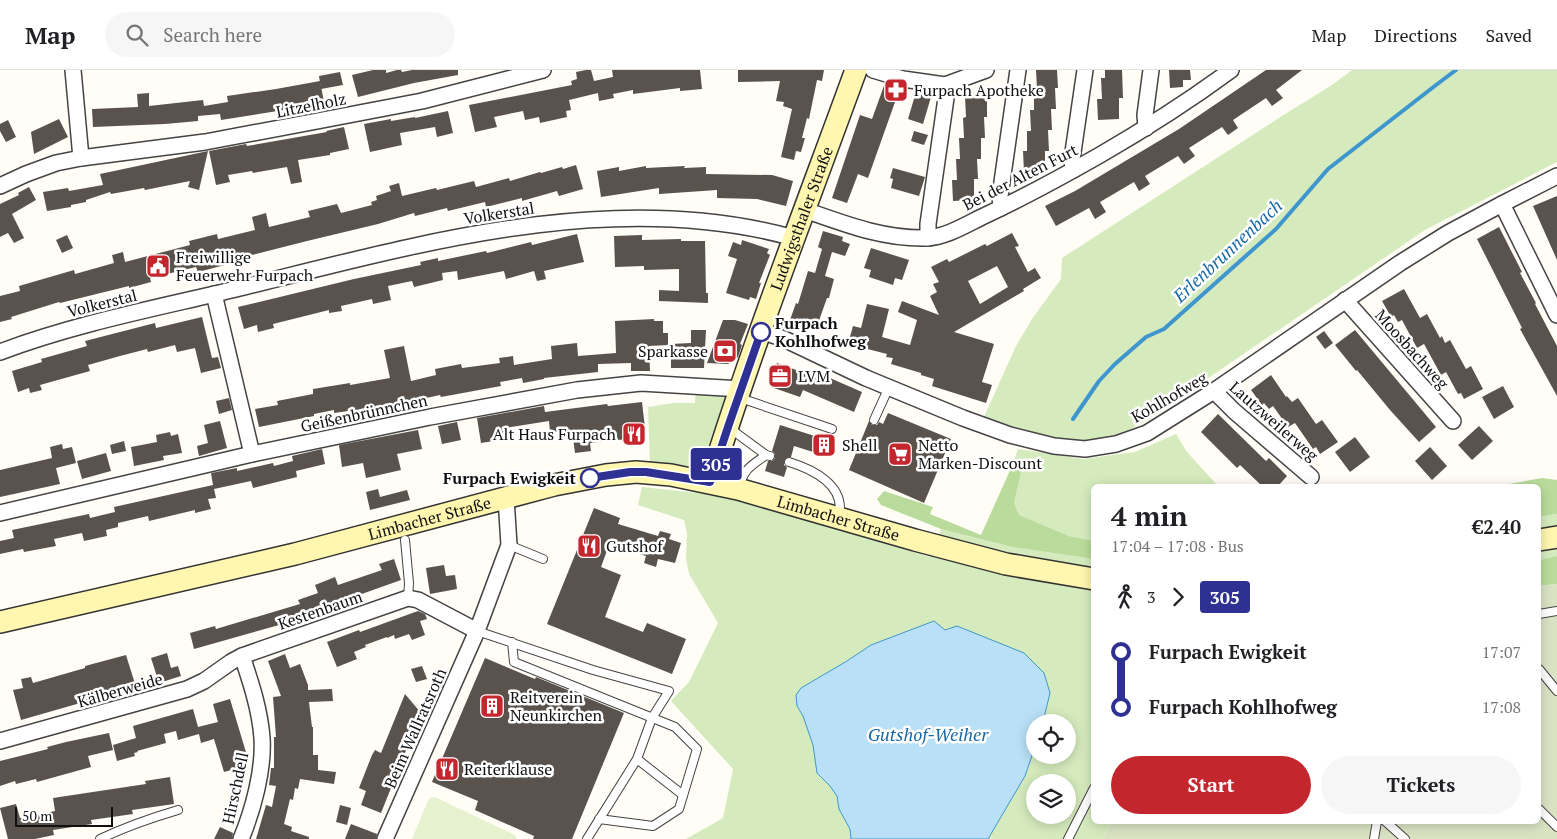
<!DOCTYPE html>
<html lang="en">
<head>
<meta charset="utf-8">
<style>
  body { margin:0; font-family:"PT Serif",serif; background:#f6f6f6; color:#202124; height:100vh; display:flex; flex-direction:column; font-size:19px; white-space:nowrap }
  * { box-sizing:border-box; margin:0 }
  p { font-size:16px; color:#757577 }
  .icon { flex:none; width:28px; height:28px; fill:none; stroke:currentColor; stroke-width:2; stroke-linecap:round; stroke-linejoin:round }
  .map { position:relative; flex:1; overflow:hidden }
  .drawer { position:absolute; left:1091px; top:414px; width:450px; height:340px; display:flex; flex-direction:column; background:#fff; border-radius:8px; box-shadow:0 2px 12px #0003 }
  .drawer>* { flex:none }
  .badge { padding:0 10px; border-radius:4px; font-size:18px; line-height:32px }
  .controls { position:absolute; left:1026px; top:644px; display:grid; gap:10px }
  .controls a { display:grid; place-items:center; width:50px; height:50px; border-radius:50%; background:#fff; box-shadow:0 2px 12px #0003; font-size:25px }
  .scale { position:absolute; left:15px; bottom:12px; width:98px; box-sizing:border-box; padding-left:5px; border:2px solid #111; border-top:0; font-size:14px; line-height:18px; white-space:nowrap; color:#111; -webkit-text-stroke:4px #fff; paint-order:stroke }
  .map>.badge { position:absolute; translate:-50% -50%; box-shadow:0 0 0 2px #fff }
  .legs { display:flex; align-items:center; gap:8px; height:55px; padding:0 20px; font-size:16px }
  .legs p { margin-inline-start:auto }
  .head { display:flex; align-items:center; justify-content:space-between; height:85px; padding:0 20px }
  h1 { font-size:28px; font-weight:600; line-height:38px }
  .button { display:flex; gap:10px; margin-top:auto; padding:10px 20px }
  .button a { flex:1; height:58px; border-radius:30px; background:#c4262e; color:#fff; font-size:20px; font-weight:600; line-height:58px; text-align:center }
  .button a+a { background:#f6f6f6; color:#202124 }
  ul { padding:0 20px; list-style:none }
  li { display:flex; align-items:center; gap:18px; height:55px; font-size:19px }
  li i { display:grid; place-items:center; width:8px; height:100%; margin:0 6px; background:currentColor }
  li i::after { content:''; width:12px; height:12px; margin:-6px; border:4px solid; border-radius:50%; background:#fff }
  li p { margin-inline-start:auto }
  li:first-child i { background:linear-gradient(#0000 50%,currentColor 0) }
  li:last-child i { background:linear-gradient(currentColor 50%,#0000 0) }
  header { display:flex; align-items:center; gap:30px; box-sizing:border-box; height:70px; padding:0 25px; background:#fff; border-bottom:1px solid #e0e0e0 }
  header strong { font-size:24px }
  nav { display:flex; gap:28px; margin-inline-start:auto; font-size:18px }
  .search { width:350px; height:45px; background:#f6f6f6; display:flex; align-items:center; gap:12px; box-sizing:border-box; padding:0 18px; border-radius:28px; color:#757577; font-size:19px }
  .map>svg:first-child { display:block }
  .green { fill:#d5ebbd; fill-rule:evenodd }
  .forest { fill:#b9dc9c }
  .cemetery { fill:#d9e3c4 }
  .pitch { fill:#e6f2cf }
  .water { fill:#b9e0f7; stroke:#3f96cf }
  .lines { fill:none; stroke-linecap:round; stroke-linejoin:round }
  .stream { stroke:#3f96cf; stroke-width:4 }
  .building { fill:#5a524d; fill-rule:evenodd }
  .lane-casing { stroke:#444; stroke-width:10 }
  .street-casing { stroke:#444; stroke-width:18 }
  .secondary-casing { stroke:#333; stroke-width:24 }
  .lane { stroke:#fff; stroke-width:8 }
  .street { stroke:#fff; stroke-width:15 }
  .secondary { stroke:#fff6b0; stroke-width:21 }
  .line-1-casing { stroke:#fff; stroke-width:11 }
  .line-1 { stroke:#2e3092; stroke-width:8 }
  .stop-1-dot { fill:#fff; stroke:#2e3092; stroke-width:2.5 }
  .labels { text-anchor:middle; stroke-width:5; stroke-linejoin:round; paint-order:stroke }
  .poi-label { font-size:16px; fill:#111; stroke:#fff; text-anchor:start }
  .street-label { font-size:16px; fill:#111; stroke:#fff }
  .stop-label { font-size:16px; font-weight:bold; fill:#111; stroke:#fff; text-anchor:start }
  .water-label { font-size:18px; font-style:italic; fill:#1768a6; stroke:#fff }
</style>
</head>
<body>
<header>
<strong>Map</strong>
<div class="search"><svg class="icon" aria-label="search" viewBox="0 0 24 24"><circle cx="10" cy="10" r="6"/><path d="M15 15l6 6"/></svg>Search here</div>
<nav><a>Map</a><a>Directions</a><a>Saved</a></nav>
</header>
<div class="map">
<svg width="1557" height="769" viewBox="0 0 1557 769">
  <rect width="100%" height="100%" fill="#fffdf5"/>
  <g class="green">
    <polygon points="1352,0 1557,0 1557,92 1425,160 1144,352 1111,369 1082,375 1032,365 983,349 1016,276 1032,249 1061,209 1062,188 1285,44 1332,15"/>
    <polygon points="696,320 733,322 702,400 650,392 648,337 673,333 695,333"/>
    <polygon points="1176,364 1187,382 1218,416 1094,416 1094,471 1069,466 1019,445 1014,433 1021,403 1016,396 1012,396 1018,379 1083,389 1135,382"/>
    <path d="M642 417 727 426 930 487 941 459 1012 477 1094 489V751H1112L1103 769H686L723 748 733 699 671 631 689 612 718 553 689 504 686 489 687 464 684 450 638 435ZM1035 652H1068V685H1035ZM1035 712H1068V745H1035Z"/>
    <polygon points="1557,444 1557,486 1539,490 1539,447"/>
  </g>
  <g class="forest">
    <polygon points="1012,396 1016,396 1021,403 1014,433 1019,445 1069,466 1094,471 1094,489 1012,477 941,459 881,435 877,429 884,421 933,437 930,444 981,465"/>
    <polygon points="1542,408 1557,410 1557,444 1539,447 1539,416 1498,416"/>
    <polygon points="1557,486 1557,514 1539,516 1539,490"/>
  </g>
  <polygon class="cemetery" points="1557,514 1557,769 1103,769 1112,751 1539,751 1539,516"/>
  <polygon class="pitch" points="435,727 515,765 517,769 412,769 429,728"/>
  <polygon class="water" points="934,551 945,560 957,556 1024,583 1044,603 1050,623 1043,652 1035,652 1035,677 1025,706 988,769 851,769 850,759 839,739 837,726 830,716 817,703 813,675 803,646 797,636 796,625 801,618 847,591 871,575"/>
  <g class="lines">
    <polyline class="stream" points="1073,349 1099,311 1115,294 1146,267 1164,259 1276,159 1328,99 1436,15 1456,0"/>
  </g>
  <g class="building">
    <polygon points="373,0 386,0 386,3 397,0 401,0 402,2 412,0 458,0 458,5 414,13 358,27 352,5"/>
    <polygon points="586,0 591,0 594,11 613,7 612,0 700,0 702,19 680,21 680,18 633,24 633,20 613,24 614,28 599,31 598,23 569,30 571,40 566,41 567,47 540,53 539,47 525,50 523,41 494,47 497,57 475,62 469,35 572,15 571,11 577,9 576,2"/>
    <polygon points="738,0 824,0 822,11 817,10 809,49 807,48 802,68 805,68 801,82 796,81 794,90 781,87 792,39 783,36 784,32 776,31 780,11 738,12"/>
    <polygon points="1036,0 1057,0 1058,18 1055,18 1056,39 1051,39 1052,60 1048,60 1049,81 1045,81 1045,102 1024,102 1023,81 1027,81 1027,61 1031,61 1030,40 1034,40 1034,19 1037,19"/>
    <polygon points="1105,0 1122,0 1123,28 1119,28 1119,49 1098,50 1097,29 1102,29 1101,8 1105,8"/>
    <polygon points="1169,0 1190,0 1191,10 1183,10 1183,17 1170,18"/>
    <polygon points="1266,0 1302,0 1276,20 1283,28 1272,36 1266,28 1233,50 1238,58 1228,65 1222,57 1189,78 1195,86 1184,94 1178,86 1145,106 1150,114 1139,121 1134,112 1100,132 1106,142 1095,149 1089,138 1056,156 1045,136 1075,121 1179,59"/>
    <polygon points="340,2 343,15 321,19 319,6"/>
    <polygon points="320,11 324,32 309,36 221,50 220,44 198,46 198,51 165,54 93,57 92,39 138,37 137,24 149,23 149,36 203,30 204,36 228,32 227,26 276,19"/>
    <polygon points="885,13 900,18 868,108 858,104 847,133 832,128 860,45 872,49"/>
    <polygon points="916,22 931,27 923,54 908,49"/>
    <polygon points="987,26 987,47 984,47 985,68 981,68 981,89 977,89 978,109 974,109 974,130 953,131 952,110 957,110 956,89 960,89 959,68 964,68 963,48 966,47 965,27"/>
    <polygon points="448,41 453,63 437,67 435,57 400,63 402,75 370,82 364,54 391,49 391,51 415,47 415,48"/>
    <polygon points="59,49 68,67 34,84 31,62"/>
    <polygon points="8,50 16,67 6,72 0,61 0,54"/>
    <polygon points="344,57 349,79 330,83 330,85 298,90 302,112 291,114 287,97 253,103 252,101 228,105 230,112 216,115 209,81 246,74 247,76 327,62 326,61"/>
    <polygon points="914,61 928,65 924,75 911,71"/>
    <polygon points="208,81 199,120 188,117 190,111 145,120 144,118 111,124 110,122 86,130 86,132 71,135 71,137 47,141 43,122 68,118 69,121 103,115 100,104"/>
    <polygon points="576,95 583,119 559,126 557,121 522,131 522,128 486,137 485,132 448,141 447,138 415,146 414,143 378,154 307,171 224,192 225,195 198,202 196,197 150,208 151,212 129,218 129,216 60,233 59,232 11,247 12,249 0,252 0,226 20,221 19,216 74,200 75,204 114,193 112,185 123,182 125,192 190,175 189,171 217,164 218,169 255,160 252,147 266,143 269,157 310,147 308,141 337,134 341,143 372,135 371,132 377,130 376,126 391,121 389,116 399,113 402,126 436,118 437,120 474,111 476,117 509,108 510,111 540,102 541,103 562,97 563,99"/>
    <polygon points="646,96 646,98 685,96 684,98 706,97 706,104 772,105 793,111 786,136 757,129 717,128 717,120 659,124 659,118 601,127 597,101 619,97 619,101"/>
    <polygon points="893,98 925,107 919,126 891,118 893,109 890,108"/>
    <polygon points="29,117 36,130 12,144 24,168 14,173 8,163 0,167 0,134 19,125 18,123"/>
    <polygon points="1557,126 1557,190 1533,136"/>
    <polygon points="1499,157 1522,202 1520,203 1536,233 1535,234 1557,276 1557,326 1520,259 1522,258 1477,169"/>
    <polygon points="823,161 843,167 842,171 850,174 845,186 832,182 825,206 834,209 829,228 827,228 816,259 790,250 796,233 798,234 808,201 815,203 822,179 818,177"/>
    <path d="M1012 163 1019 176 1015 177 1028 202 1035 198 1041 208 1023 219 1024 221 954 262 994 274 982 312 992 315 986 333 932 316 934 309 921 305V303L891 294 893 288 886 287 887 284 848 274 853 256 861 258 867 234 889 239 882 267 910 275 917 250 898 242 902 231 939 245 930 226 937 222 933 214 939 212 931 197 947 189 949 192 985 174 987 176ZM997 196 1008 217 980 234 968 211Z"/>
    <polygon points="577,164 584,192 544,201 546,209 537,211 534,201 506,209 504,201 458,210 457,201 442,203 443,210 414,217 412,211 388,216 391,230 373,234 372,229 341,236 342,241 329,243 329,240 273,254 274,258 258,262 257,255 244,259 238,237 354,209 421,195 420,192 438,188 438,191 486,181 487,183 531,172 532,175"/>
    <polygon points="67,165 73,178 62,183 56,170"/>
    <polygon points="642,165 642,170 681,169 681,171 705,171 706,223 708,223 708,233 659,231 659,220 679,221 679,199 644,200 644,196 615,197 614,166"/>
    <polygon points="742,170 769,179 767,183 770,185 759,213 761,213 756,229 750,227 749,230 726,223 737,189 728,186 733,172 741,175"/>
    <polygon points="871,178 909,190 902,210 895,208 893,215 869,207 871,200 864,198"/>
    <polygon points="1404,219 1420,248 1427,244 1440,268 1442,266 1445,273 1450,270 1466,299 1471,296 1483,319 1464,329 1461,323 1458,324 1446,302 1441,305 1424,274 1417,278 1402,250 1398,252 1394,245 1391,247 1382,231"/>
    <polygon points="202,247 212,288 218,287 221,298 201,303 195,278 177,282 175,275 148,282 147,279 120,286 88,295 90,301 40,315 42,320 30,323 29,318 18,322 12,301 42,292 41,289 87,276 85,271 155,253 156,258"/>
    <polygon points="654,249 654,251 663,251 663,263 668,263 668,275 649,276 650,301 631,301 631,293 598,294 598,302 544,308 544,309 523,313 522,308 500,312 501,316 441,327 440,325 399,334 334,343 334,340 314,344 314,346 259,357 255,339 278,335 277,331 313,324 313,319 350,313 350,315 390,308 384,280 404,276 411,311 436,305 435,299 461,294 462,298 500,293 499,288 513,286 514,295 552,289 551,276 577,273 578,286 616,283 615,251"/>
    <polygon points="723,250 735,250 748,254 740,274 742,275 738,287 728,294 707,293"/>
    <polygon points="691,260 706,260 704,298 671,298 671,274 691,273"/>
    <polygon points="1355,260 1436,357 1419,372 1390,340 1357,300 1356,301 1335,275"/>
    <polygon points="1324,261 1333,273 1325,279 1316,267"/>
    <polygon points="777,293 821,309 823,305 862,322 854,342 803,320 800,327 771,317 776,304 773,304"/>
    <polygon points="1271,305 1286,327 1287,326 1292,332 1298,328 1316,354 1322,350 1338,372 1320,384 1316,377 1313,379 1295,353 1288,357 1273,336 1269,339 1264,333 1262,335 1251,320"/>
    <polygon points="1503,316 1514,337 1494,349 1482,327"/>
    <polygon points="229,328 232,340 219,344 216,331"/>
    <polygon points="642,332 646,367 590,373 591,381 575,383 572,360 550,362 549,351 504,358 506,369 481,373 477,348 544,336 545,342 607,334 608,336"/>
    <polygon points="888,343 951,369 924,433 849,400 869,351 872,355 877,355 879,352 883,354"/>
    <polygon points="1218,344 1266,391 1269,388 1287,406 1278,416 1262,416 1240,395 1237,398 1201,362"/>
    <polygon points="220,351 227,378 199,386 197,376 208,373 204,355"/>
    <polygon points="457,352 461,370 442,374 438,356"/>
    <polygon points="780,355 821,368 822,365 832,368 826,386 794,376 791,387 786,388 784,391 784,395 787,397 784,407 765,401 768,391 772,391 775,388 775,384 772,381"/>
    <polygon points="1479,356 1493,371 1472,390 1458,375"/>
    <polygon points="418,360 422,379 397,384 401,400 366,408 363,393 342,397 339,375"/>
    <polygon points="170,362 171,366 178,364 182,383 163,386 164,390 134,396 131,377 157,372 156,365"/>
    <polygon points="1355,367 1370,387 1350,402 1335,382"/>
    <polygon points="124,371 126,381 112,384 110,375"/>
    <polygon points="62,374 63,379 72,377 76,393 56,398 60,414 0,427 0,400 52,388 50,377"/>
    <polygon points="1430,377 1447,396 1432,410 1415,391"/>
    <polygon points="322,379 325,394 296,401 297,407 253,418 251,411 214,419 216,428 208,429 211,439 195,443 195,440 149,451 148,446 118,453 118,457 106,460 107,466 84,471 82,463 54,469 56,476 24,482 23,479 0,484 0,471 14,468 12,460 89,444 90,448 115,442 114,437 213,415 211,403 237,398 237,401 273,393 274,396 293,391 292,386"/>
    <polygon points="106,383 111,401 82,409 77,391"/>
    <polygon points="378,419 380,427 407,420 410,430 370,440 366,422"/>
    <polygon points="594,438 620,448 618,454 658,466 660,461 671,464 669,469 681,473 675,493 658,489 656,497 644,493 646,486 609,475 601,497 621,505 605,547 643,562 647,553 686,569 672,604 547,554"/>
    <polygon points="394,489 401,510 286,551 287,552 279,555 194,579 190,563 215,556 216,559 300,534 298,530 318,523 315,515 335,507 338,515 382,500 379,494"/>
    <polygon points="444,495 446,506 455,505 457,519 430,524 426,498"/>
    <polygon points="418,541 425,544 427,549 420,551 425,565 412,570 409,564 395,569 394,565 387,568 387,567 365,575 366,577 354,582 357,589 337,597 327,572 359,560 360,562"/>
    <polygon points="167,583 171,598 178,596 181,606 159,613 151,588"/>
    <polygon points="285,584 290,598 300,594 308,615 308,620 332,619 333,631 309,632 312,657 313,657 313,685 318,685 318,700 336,702 334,714 300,709 298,719 295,718 293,730 290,729 284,754 292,757 291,761 309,767 309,769 256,769 266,735 272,737 276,716 269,715 271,698 274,698 274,667 276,667 273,627 281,626 268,591"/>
    <polygon points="126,585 136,617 21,650 13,620 23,618 21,609 31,607 33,613 85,598 85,596"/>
    <polygon points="485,588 535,609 536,607 624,643 572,769 533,769 534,766 475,740 478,731 432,712"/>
    <polygon points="422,596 427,609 416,612 411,599"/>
    <polygon points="405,624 421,643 381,743 361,735 366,721 359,718 372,685 375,680 381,683"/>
    <polygon points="230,629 248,689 240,691 242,697 224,702 214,669 201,673 199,664 178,670 176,661 164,664 166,673 137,681 138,682 134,683 135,686 117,691 113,675 136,668 133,656 193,639 198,657 218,652 213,634"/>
    <polygon points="109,663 113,680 88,686 91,697 37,712 36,709 16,714 15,711 0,716 0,691 48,679 47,677 66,672"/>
    <polygon points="170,707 174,734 132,740 133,744 91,750 92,754 53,760 54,765 35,769 8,769 0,738 16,734 20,748 55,741 53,728 146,714 145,711"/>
    <polygon points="340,735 351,738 347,755 336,752"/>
    <polygon points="351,754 377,764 376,769 345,769"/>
    <polygon points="220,757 233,763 232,769 214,769"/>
  </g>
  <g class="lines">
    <g class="lane-casing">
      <g id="lane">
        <polyline points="740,328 832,359"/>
        <polyline points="874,350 889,317"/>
        <polyline points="728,357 766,385 770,386"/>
        <path d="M789 392C812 399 846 415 839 446"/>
        <path d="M739 418C744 398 751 396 766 385"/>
        <polyline points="405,470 409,513 408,528"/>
        <polyline points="509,475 543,489"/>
        <polyline points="1539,544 1557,541"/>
        <polyline points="477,561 593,600 669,621 652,648 637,689 587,769"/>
        <polyline points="512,572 514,592 675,657 697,679 679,739 653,756 599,749"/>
        <polyline points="1539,599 1557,621"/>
        <polyline points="637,689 683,725"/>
        <polyline points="1539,739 1557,757"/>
        <polyline points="1385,751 1405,769"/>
        <path d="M100 769C125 757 151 748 178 740"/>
        <polyline points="1068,769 1094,718"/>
        <polyline points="1374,769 1377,751"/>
      </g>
    </g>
    <g class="street-casing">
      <g id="street">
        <polyline points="73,0 81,88"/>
        <polyline points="873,0 903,9 945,15 986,0"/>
        <polyline points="1146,58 1145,45 1151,0"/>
        <polyline points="1073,100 1072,89 1085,0"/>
        <polyline points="0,116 26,104 56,93 81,88 205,72 312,52 422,31 543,0"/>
        <polyline points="1502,134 1557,245"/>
        <polyline points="1001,138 1000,126 1018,0"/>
        <path d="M805 140C845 154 883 169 926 168 947 167 967 154 986 145 1025 127 1063 106 1100 85 1145 59 1189 31 1231 0"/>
        <polyline points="928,168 928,154 946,28 945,15"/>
        <polyline points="214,224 252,384"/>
        <polyline points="1345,230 1453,351"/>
        <polyline points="761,261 784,269 866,308 963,348 1010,365 1054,376 1085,379 1116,374 1147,363 1214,321 1400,193 1448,163 1502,134 1557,106"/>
        <path d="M0 282C77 253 157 238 236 219 415 175 612 117 794 168"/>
        <polyline points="1214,321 1234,341 1311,407"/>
        <polyline points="0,443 252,384 430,347 577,320 641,313 741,319"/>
        <polyline points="0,671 187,619 204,611 231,592 242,586 408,528 418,530 477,561"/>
        <path d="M241 769C253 740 264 700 262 668 260 640 251 613 242 586"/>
        <polyline points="385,769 477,561 509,475 506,428"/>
      </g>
    </g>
    <g class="secondary-casing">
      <g id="secondary">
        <path id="s1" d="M710 412C753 273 806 137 856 0"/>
        <polyline points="1539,470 1557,467"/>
        <path id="s2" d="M0 552 295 484 554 415 606 405 636 402 671 405 738 419 915 470 1006 494 1094 509"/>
      </g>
    </g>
    <use href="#lane" class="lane"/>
    <use href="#street" class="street"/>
    <use href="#secondary" class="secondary"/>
  </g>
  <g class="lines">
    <g class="line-1-casing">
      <polyline id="line-1" points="590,408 630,402 646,402 710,412 728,357 761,262"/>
    </g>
    <use href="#line-1" class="line-1"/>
  </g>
  <defs>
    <g id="pharmacy-square" transform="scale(1.25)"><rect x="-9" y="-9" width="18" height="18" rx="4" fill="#c4262e" stroke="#fff"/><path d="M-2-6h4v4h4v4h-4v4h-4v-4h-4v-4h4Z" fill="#fff"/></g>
    <g id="civic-square" transform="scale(1.25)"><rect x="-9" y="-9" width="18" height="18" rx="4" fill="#c4262e" stroke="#fff"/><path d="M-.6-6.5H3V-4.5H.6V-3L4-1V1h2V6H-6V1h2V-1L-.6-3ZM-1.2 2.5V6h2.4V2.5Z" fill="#fff"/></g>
    <g id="bank-square" transform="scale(1.25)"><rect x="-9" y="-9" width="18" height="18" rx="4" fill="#c4262e" stroke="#fff"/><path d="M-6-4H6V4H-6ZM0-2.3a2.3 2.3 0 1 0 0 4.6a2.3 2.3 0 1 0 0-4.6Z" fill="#fff"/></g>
    <g id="office-square" transform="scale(1.25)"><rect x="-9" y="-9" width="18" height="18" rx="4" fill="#c4262e" stroke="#fff"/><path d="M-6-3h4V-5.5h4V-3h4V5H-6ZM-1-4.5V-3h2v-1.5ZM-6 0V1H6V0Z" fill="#fff"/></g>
    <g id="restaurant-square" transform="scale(1.25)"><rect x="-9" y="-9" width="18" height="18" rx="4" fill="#c4262e" stroke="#fff"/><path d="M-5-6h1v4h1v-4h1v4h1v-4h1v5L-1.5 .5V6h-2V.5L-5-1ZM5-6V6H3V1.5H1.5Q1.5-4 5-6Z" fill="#fff"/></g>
    <g id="building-square" transform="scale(1.25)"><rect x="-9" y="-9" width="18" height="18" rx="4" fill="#c4262e" stroke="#fff"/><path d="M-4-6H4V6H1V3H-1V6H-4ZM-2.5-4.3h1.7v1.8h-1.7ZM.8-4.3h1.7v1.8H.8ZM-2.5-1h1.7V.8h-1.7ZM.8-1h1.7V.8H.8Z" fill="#fff"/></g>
    <g id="supermarket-square" transform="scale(1.25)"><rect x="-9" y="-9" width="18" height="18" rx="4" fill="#c4262e" stroke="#fff"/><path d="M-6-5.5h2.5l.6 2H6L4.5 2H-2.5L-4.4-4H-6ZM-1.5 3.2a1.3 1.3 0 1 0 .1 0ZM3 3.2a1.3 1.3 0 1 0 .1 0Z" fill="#fff"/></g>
  </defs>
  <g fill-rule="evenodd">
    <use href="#pharmacy-square" x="896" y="20"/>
    <use href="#civic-square" x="158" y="196"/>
    <use href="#bank-square" x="725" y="281"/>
    <use href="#office-square" x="780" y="306"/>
    <use href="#restaurant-square" x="634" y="364"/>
    <use href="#building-square" x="824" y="375"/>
    <use href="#supermarket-square" x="900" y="384"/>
    <use href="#restaurant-square" x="589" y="476"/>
    <use href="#building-square" x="492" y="636"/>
    <use href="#restaurant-square" x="447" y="699"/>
  </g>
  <g class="stop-1-dot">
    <circle cx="761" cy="262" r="9"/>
    <circle cx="590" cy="408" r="9"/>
  </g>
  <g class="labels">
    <g class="poi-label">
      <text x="914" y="26">Furpach Apotheke</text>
      <text x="176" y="193">Freiwillige<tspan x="176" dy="18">Feuerwehr Furpach</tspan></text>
      <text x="708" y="287" text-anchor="end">Sparkasse</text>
      <text x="798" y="312">LVM</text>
      <text x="616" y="370" text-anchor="end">Alt Haus Furpach</text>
      <text x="842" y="381">Shell</text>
      <text x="918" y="381">Netto<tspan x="918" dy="18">Marken-Discount</tspan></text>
      <text x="606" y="482">Gutshof</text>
      <text x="510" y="633">Reitverein<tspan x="510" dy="18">Neunkirchen</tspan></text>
      <text x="464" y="705">Reiterklause</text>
    </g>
    <g class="street-label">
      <text transform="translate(311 35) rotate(-11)" y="6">Litzelholz</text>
      <text transform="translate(1020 107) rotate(-27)" y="6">Bei der Alten Furt</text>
      <text transform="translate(499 143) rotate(-9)" y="6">Volkerstal</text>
      <text dy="6" stroke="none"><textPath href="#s1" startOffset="279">Ludwigsthaler Straße</textPath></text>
      <text transform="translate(102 233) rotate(-14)" y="6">Volkerstal</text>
      <text transform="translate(1412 279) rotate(48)" y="6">Moosbachweg</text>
      <text transform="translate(1169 327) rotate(-30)" y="6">Kohlhofweg</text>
      <text transform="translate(364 343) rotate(-12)" y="6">Geißenbrünnchen</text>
      <text transform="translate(1274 351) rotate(41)" y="6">Lautzweilerweg</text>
      <text dy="6" stroke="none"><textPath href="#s2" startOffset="442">Limbacher Straße</textPath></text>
      <text dy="6" stroke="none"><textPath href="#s2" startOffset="862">Limbacher Straße</textPath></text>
      <text transform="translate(320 540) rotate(-19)" y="6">Kestenbaum</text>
      <text transform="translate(120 620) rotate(-16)" y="6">Kälberweide</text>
      <text transform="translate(415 658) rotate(-66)" y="6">Beim Wallratsroth</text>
      <text transform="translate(235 718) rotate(-78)" y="6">Hirschdell</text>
    </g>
    <g class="stop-label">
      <text x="775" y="259">Furpach<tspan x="775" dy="18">Kohlhofweg</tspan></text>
      <text x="576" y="414" text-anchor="end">Furpach Ewigkeit</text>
    </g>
    <g class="water-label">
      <text transform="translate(1228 181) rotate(-43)" y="6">Erlenbrunnenbach</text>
      <text x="928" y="671">Gutshof-Weiher</text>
    </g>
  </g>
</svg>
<div class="controls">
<a><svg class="icon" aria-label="locate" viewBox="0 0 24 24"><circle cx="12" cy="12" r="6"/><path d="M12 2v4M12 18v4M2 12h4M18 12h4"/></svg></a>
<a><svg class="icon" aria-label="layers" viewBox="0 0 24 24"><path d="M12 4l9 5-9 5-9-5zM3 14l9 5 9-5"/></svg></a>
</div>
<div class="scale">50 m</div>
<b class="badge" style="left:716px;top:394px;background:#2e3092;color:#fff">305</b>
<section class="drawer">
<div class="head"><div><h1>4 min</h1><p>17:04 – 17:08 · Bus</p></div><b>€2.40</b></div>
<div class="legs"><svg class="icon" aria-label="walk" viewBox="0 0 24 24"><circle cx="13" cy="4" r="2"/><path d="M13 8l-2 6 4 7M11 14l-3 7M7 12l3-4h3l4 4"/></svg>3<svg class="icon" aria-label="forward" viewBox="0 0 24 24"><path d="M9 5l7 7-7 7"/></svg><b class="badge" style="background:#2e3092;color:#fff">305</b></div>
<ul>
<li><i style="color:#2e3092"></i><b>Furpach Ewigkeit</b><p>17:07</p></li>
<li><i style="color:#2e3092"></i><b>Furpach Kohlhofweg</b><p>17:08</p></li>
</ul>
<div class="button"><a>Start</a><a>Tickets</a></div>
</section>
</div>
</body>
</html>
